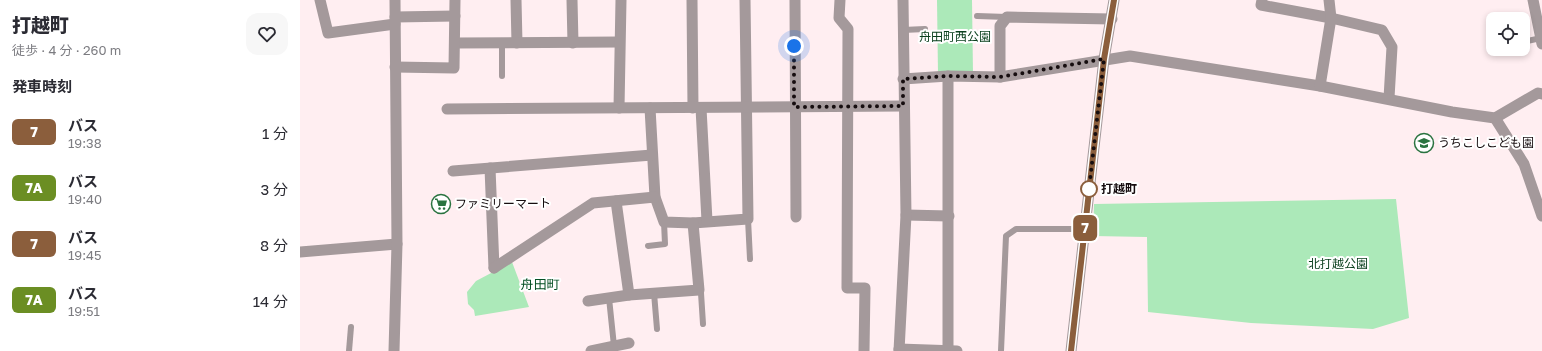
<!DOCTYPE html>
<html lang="ja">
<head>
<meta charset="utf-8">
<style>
  body { margin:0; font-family:"Golos Text","Noto Sans JP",sans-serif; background:#f7f7f7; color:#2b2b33; height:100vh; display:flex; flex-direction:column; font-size:15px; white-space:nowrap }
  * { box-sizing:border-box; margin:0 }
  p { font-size:13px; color:#7c7c81 }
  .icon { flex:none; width:22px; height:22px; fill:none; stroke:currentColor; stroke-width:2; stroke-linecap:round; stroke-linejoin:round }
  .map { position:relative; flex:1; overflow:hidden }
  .drawer { display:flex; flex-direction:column; background:#fff; width:300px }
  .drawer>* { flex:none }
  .badge { padding:0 8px; border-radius:6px; font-size:14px; line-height:26px }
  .tools { position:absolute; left:1186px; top:12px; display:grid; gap:8px }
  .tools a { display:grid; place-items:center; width:44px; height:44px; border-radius:8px; background:#fff; box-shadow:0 2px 6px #0003; font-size:20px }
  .you { position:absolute; width:20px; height:20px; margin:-10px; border:3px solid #fff; border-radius:50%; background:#1a73e8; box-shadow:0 0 0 6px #1a73e833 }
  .map>.badge { position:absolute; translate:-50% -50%; box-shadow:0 0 0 2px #fff }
  h2 { padding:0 12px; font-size:15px; line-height:36px }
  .round { display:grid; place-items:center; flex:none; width:42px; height:42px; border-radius:12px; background:#f7f7f7 }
  .overview { display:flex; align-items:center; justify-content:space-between; height:68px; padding:0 12px }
  h1 { font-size:19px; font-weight:800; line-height:30px }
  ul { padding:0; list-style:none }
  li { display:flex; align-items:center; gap:12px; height:56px; padding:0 12px }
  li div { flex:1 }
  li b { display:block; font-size:15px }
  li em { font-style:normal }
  li .badge { min-width:44px; font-weight:700; text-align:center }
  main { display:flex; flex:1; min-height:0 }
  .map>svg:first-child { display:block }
  .green { fill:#ace9b9 }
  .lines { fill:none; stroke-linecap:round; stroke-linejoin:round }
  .service { stroke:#a4999b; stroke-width:6 }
  .minor { stroke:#a4999b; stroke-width:11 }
  .tertiary { stroke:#a4999b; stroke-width:11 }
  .line-casing { stroke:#fff; stroke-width:9 }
  .line { stroke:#8b5e3c; stroke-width:6 }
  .walk { stroke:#160d0f; stroke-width:4; stroke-dasharray:0 7.2 }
  .stop-dot { fill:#fff; stroke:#8b5e3c; stroke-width:2 }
  .labels { text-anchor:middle; stroke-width:4; stroke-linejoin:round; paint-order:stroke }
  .park-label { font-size:12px; fill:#0b401e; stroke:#fff }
  .poi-label { font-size:12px; fill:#160d0f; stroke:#fff; text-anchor:start }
  .stop-label { font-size:12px; font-weight:bold; fill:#160d0f; stroke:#fff; text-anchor:start }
  .neighbourhood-label { font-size:13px; fill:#055024; stroke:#fff }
</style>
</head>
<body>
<main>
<section class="drawer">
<div class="overview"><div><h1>打越町</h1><p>徒歩 · 4 分 · 260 m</p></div><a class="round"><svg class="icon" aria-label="heart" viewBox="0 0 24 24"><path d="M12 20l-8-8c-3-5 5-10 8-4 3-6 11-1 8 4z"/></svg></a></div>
<h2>発車時刻</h2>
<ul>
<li><span class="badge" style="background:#8b5e3c;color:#fff">7</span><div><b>バス</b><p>19:38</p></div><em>1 分</em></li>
<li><span class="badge" style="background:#6b8e23;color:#fff">7A</span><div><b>バス</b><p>19:40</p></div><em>3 分</em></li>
<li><span class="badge" style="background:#8b5e3c;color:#fff">7</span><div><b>バス</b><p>19:45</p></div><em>8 分</em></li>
<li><span class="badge" style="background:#6b8e23;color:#fff">7A</span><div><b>バス</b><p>19:51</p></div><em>14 分</em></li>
</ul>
</section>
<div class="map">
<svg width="1242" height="351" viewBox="0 0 1242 351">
  <rect width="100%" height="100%" fill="#ffeef1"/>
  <g class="green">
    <polygon points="637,0 672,0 673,74 638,74"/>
    <polygon points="1096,199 1109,318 1073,329 951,323 848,312 847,237 793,236 794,204"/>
    <polygon points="212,262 229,307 175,316 174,310 168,304 167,292 176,281"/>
  </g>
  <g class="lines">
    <g class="service">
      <polyline points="677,16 707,17"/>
      <polyline points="603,30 625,29"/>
      <polyline points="1223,42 1241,38"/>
      <polyline points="202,76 202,43"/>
      <polyline points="448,219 450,259"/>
      <polyline points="348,246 365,244 364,222"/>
      <polyline points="399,290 401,293 403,324"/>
      <polyline points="354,293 357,329"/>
      <polyline points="309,298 314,346"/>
      <polyline points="49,351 51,327"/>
      <polyline points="701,351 706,236 716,229 785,229"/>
    </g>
    <g class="minor">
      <polyline points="20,0 28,33 95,24"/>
      <polyline points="216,0 217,43"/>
      <polyline points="272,0 273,43"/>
      <polyline points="392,0 393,108"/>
      <polyline points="495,0 496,217"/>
      <polyline points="540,0 539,18 548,29 547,288 565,288 564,351"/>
      <polyline points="962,0 961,5 1031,18 1082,30 1092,47 1089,98"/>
      <polyline points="1233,0 1242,44"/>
      <polyline points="95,17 155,16"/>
      <polyline points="155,43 319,42"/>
      <polyline points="95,67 154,68 155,0"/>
      <polyline points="700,77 700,26 707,17 812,19"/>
      <polyline points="603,79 648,76 700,77 830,56 1020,86 1152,112 1195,118 1238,93 1242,94"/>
      <polyline points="1020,86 1031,18 1029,0"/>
      <polyline points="319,108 321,0"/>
      <polyline points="350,108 355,197 364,222 393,223 448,219 445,0"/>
      <polyline points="401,108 407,221"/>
      <polyline points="147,109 603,106"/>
      <polyline points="1195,118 1224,164 1242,216"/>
      <polyline points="190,168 194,268"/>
      <polyline points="153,171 352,155"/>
      <polyline points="316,201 329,295"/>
      <polyline points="606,215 649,216"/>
      <polyline points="0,252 97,244"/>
      <polyline points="194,268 293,203 355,197"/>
      <polyline points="288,301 329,295 399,290 393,223"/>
      <polyline points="599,349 657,351"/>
      <polyline points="291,351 329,343"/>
      <polyline points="599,351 606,215 603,0"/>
      <polyline points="648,351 648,76"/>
    </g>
    <g class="tertiary">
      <polyline points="94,351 97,244 95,0"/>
      <polyline points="771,351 804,59 814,0"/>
    </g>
  </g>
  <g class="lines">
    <g class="line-casing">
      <polyline id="line" points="771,351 804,59 814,0"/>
    </g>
    <use href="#line" class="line"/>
    <polyline class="walk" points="494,46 494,107 603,106 603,79 648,76 700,77 804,59 789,189"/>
  </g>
  <defs>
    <g id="school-ring" transform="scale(1)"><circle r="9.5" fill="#fff" stroke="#2a7340" stroke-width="1.5"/><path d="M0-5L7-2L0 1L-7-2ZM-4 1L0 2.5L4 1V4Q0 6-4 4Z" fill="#2a7340"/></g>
    <g id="supermarket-ring" transform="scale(1)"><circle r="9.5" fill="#fff" stroke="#2a7340" stroke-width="1.5"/><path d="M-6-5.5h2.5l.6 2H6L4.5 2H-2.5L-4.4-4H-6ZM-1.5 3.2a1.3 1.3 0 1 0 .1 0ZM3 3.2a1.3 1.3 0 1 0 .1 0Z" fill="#2a7340"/></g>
  </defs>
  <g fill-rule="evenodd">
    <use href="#school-ring" x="1124" y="143"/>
    <use href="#supermarket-ring" x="141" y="204"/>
  </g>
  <circle class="stop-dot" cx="789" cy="189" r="8"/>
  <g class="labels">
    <g class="park-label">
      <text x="655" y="41">舟田町西公園</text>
      <text x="1038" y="268">北打越公園</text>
    </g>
    <g class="poi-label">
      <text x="1138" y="147">うちこしこども園</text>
      <text x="155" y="208">ファミリーマート</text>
    </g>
    <g class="stop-label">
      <text x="801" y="193">打越町</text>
    </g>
    <g class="neighbourhood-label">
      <text x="240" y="289">舟田町</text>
    </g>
  </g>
</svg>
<div class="tools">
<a><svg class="icon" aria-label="locate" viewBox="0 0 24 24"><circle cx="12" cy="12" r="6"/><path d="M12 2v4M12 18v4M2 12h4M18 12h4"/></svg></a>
</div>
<div class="you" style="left:494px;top:46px"></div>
<b class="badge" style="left:785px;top:228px;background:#8b5e3c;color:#fff">7</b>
</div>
</main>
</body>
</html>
